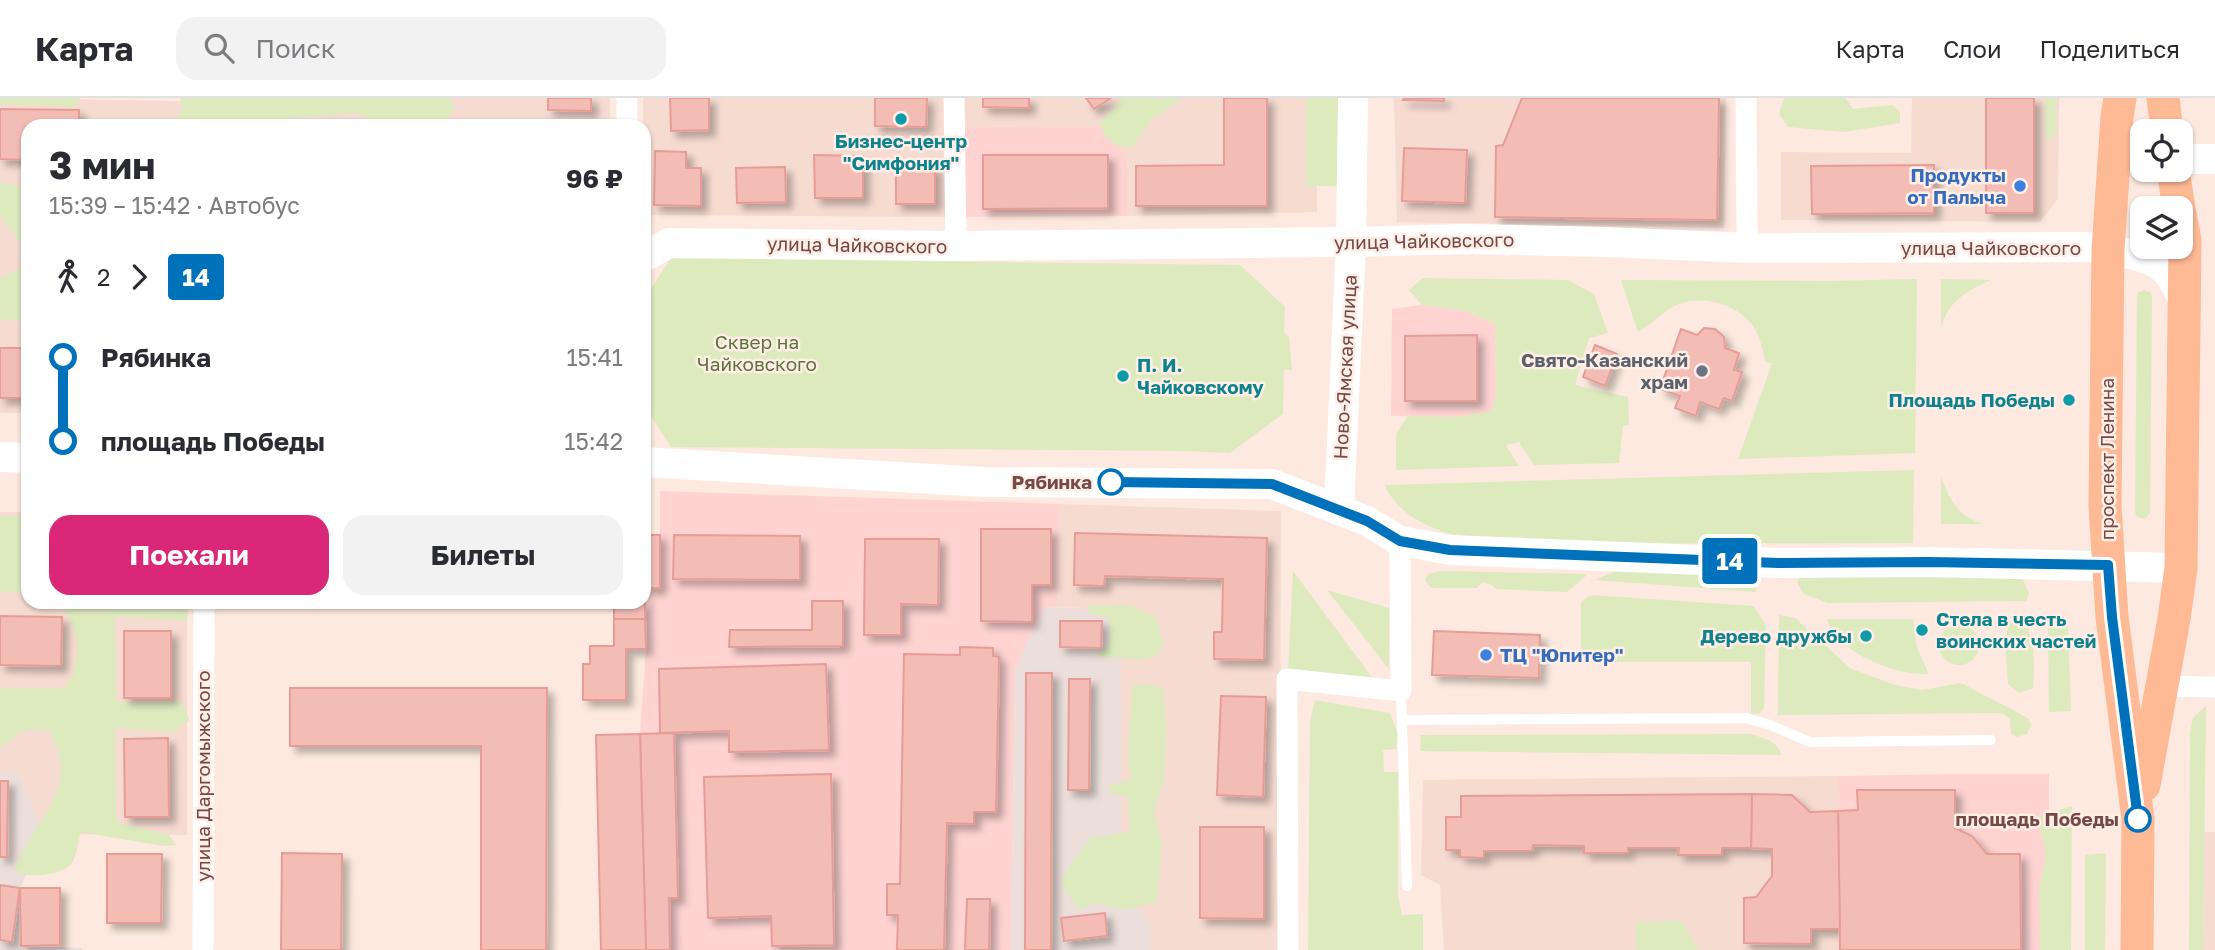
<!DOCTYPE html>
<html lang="ru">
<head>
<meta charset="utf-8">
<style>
  body { margin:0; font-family:"Golos Text",sans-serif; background:#f2f2f3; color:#2b2b33; height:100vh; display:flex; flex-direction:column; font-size:26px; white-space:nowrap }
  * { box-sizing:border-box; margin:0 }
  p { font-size:23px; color:#7c7c81 }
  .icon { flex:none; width:38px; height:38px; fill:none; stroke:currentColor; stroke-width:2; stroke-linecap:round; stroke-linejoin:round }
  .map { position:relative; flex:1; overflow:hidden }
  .side { position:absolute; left:21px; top:21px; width:630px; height:490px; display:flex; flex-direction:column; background:#fff; border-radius:21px; box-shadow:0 2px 5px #0004 }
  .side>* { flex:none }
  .badge { padding:0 14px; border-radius:5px; font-size:24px; line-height:46px }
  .buttons { position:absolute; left:2130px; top:21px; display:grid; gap:14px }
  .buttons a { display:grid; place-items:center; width:63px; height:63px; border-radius:14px; background:#fff; box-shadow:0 2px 5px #0004; font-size:35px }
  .map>.badge { position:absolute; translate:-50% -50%; box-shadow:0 0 0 4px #fff }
  .legs { display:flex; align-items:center; gap:10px; height:77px; padding:0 28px; font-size:23px }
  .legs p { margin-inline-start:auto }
  .headline { display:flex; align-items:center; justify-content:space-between; height:119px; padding:0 28px }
  h1 { font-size:38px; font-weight:700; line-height:52px }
  .primary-button { display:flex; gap:14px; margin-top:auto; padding:14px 28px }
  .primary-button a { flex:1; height:80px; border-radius:21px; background:#db2777; color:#fff; font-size:28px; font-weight:700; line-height:80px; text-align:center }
  .primary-button a+a { background:#f2f2f3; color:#2b2b33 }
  ul { padding:0 28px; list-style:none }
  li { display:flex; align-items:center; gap:24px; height:84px; font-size:26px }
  li i { display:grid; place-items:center; width:10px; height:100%; margin:0 9px; background:currentColor }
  li i::after { content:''; width:18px; height:18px; margin:-9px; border:5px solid; border-radius:50%; background:#fff }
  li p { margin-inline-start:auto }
  li:first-child i { background:linear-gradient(#0000 50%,currentColor 0) }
  li:last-child i { background:linear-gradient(currentColor 50%,#0000 0) }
  header { display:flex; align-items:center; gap:42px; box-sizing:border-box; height:98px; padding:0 35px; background:#fff; border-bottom:2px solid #e1e1e2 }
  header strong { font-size:33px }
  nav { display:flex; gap:38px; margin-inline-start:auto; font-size:24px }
  .search { width:490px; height:63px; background:#f2f2f3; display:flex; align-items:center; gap:18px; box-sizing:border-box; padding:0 24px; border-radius:21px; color:#7c7c81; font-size:26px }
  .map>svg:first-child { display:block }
  .residential { fill:#f6dbd1 }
  .commercial { fill:#fed3d2 }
  .industrial { fill:#ebdedb }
  .green { fill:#ddeabe }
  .building { fill:#f3bdb6; stroke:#e69d96; stroke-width:2; filter:url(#shadow) }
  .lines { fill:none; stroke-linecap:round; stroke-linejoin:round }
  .lane { stroke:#fff; stroke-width:10 }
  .street { stroke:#fff; stroke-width:21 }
  .secondary { stroke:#fff; stroke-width:30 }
  .primary { stroke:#feb995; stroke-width:33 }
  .line-1-casing { stroke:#fff; stroke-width:16 }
  .line-1 { stroke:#0072bc; stroke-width:10 }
  .culture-dot { fill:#0f9aa8; stroke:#ffeee6; stroke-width:2.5 }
  .shop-dot { fill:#3f7fe0; stroke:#ffeee6; stroke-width:2.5 }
  .worship-dot { fill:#6b7280; stroke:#ffeee6; stroke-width:2.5 }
  .stop-1-dot { fill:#fff; stroke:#0072bc; stroke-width:3.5 }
  .labels { text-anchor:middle; stroke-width:5; stroke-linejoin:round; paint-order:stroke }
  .culture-label { font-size:19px; font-weight:bold; fill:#0d838f; stroke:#ffeee6; text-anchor:start }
  .shop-label { font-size:19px; font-weight:bold; fill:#366cbe; stroke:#ffeee6; text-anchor:end }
  .street-label { font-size:19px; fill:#744947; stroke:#ffeee6 }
  .park-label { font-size:19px; fill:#5d743c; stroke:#ffeee6 }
  .worship-label { font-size:19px; font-weight:bold; fill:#5b616d; stroke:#ffeee6; text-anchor:end }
  .stop-label { font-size:19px; font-weight:bold; fill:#744947; stroke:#ffeee6; text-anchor:end }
</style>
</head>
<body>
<header>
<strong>Карта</strong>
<div class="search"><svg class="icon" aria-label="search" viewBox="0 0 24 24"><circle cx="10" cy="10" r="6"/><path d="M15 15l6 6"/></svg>Поиск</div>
<nav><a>Карта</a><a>Слои</a><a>Поделиться</a></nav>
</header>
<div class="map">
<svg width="2215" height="852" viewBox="0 0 2215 852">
  <defs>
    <filter id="shadow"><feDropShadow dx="6" dy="6" stdDeviation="3.5" flood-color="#0004"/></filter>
  </defs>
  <rect width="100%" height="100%" fill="#fde9df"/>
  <g class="residential">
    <polygon points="0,0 345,6 346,0 610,0 610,28 28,28 28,315 0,315"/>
    <polygon points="643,0 1317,0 1317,114 1127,118 1127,28 944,29 944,119 644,117"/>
    <polygon points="1394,0 1726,0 1724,130 1397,124"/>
    <polygon points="1912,0 2059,0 2058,101 2040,124 1781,122 1781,54 1911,55"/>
    <polygon points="1060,406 1281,413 1280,852 1150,852 1150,823 1121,798 1120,511 1057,509"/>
    <polygon points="0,414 28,414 28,504 187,504 187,737 43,736 18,674 0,675"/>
    <polygon points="1838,678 1840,852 1444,852 1440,787 1421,777 1423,682"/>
    <polygon points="2204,734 2215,734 2215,852 2203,852"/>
  </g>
  <g class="commercial">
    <polygon points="1127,28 1127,118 944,119 944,29"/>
    <polygon points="1422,207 1466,213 1495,226 1496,296 1492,313 1456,319 1391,318 1392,211"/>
    <polygon points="660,393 1060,406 1057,509 1044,510 1015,571 1011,852 646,852 640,636 646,551 645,492 660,490"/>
    <polygon points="1955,676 2049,676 2049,852 1840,852 1838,678"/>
  </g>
  <g class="industrial">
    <polygon points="1044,509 1121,511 1121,798 1150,823 1150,852 1011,852 1015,571"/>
    <polygon points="18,674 43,736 20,790 21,847 82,850 82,852 0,852 0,675"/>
  </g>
  <g class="green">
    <polygon points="0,0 80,0 75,9 0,6"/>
    <polygon points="180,0 451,0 454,12 448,19 430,28 385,28 357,15 196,28 175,23 183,12"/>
    <polygon points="1120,0 1182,0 1151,22 1133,49 1118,49 1105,38 1100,24 1119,4"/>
    <rect x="1306" y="0" width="42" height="88"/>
    <polygon points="1784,0 1845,0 1853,11 1893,7 1900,14 1900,25 1844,34 1788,29 1779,16"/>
    <polygon points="2045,0 2056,0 2056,37 2046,42"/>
    <polygon points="0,85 28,90 28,155 0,116"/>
    <polygon points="671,160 1240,167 1285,209 1284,234 1289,239 1292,272 1284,272 1283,316 1230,355 1183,353 671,349 644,307 644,202"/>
    <polygon points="28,166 28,221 0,222 0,180"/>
    <polygon points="1423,180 1568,182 1594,196 1608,235 1589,240 1575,287 1628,299 1629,327 1623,328 1619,365 1534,367 1519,344 1506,347 1519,368 1396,372 1396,336 1408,318 1456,319 1492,313 1496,296 1495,226 1466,213 1422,207 1409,192"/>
    <path d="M1917 181 1915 355 1738 361 1772 265 1765 264C1763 251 1760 239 1753 228 1737 206 1704 197 1679 206 1663 212 1653 226 1638 234L1621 182 1832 183Z"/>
    <path d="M1941 181 1991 182C1966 193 1947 204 1941 231Z"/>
    <polygon points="2144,192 2151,195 2152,200 2150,415 2145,421 2137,419 2135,414 2137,199 2138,195"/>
    <path d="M1914 372 1913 445 1516 446C1467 440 1414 437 1386 391V387Z"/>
    <path d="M1941 379C1951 404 1957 418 1984 426H1941Z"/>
    <polygon points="0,418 28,418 28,495 0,493"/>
    <polygon points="1620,471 1756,474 1756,494 1595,482"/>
    <polygon points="1293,473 1377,586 1288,573"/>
    <polygon points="1441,473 1588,476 1567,494 1496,491 1491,487 1483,484 1477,490 1431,490 1425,482 1428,476"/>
    <polygon points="1803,476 2022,480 2029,495 2026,503 1828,505 1804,496 1797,484"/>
    <polygon points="1327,492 1389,510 1389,571"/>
    <polygon points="1590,497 1754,508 1766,528 1764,609 1760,615 1751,616 1751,564 1581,564 1581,504"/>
    <path d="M60 504H188L189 506 187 523 115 518 116 604H182L189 622 174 634 115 630 116 724 169 737 176 747 163 748 81 734C78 743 77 758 71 766 63 777 24 782 14 772 34 719 84 692 48 631L22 633 0 650V590H65C85 561 78 533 60 504Z"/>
    <polygon points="1130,507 1157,520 1163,546 1158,557 1144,562 1097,558 1109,546 1110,520 1090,516 1086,508"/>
    <polygon points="1779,517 1795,520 1850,570 1895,587 1922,592 1961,585 2028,620 2031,627 2027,636 2017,639 2011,635 2010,621 2002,615 1778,617"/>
    <polygon points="2048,519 2068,528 2071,613 2049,614"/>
    <path d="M2025 520C2033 543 2036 566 2033 590L2019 595 2008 586 2005 542 2009 525Z"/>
    <path d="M1827 521H1913L1917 550 1929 576C1898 577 1855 561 1834 536 1831 532 1829 526 1827 521Z"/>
    <circle cx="1959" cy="547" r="20"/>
    <polygon points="1146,585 1163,591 1166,628 1164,681 1154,712 1162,747 1157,804 1125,812 1096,805 1079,812 1062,787 1064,776 1090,740 1130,734 1128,699 1111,695 1107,689 1131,681 1128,658 1132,589"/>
    <polygon points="1315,602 1390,615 1398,636 1396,651 1383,652 1384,674 1398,674 1398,798 1402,817 1423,816 1423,852 1308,852 1310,623"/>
    <polygon points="2206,608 2203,852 2189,852 2190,634 2193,620"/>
    <path d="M1751 636C1764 641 1778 642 1781 657L1420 653 1421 637Z"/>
    <polygon points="2072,708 2071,852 2040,852 2039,791 2046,756 2037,718"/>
    <polygon points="2106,755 2105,852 2085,852 2085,757"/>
    <polygon points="1682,823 1698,852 1637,852 1635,824"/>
  </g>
  <g class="building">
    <polygon points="548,0 591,0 591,13 548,12"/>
    <polygon points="670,0 709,0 709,32 671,33"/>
    <polygon points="875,0 927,0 926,29 875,28"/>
    <polygon points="983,0 1029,0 1029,10 983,9"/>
    <polygon points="1086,0 1111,0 1094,11"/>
    <polygon points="1224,0 1267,0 1267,108 1136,108 1136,68 1224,67"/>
    <polygon points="1404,0 1444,0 1444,3 1403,2"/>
    <polygon points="1522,0 1719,0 1717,122 1495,119 1496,48 1503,47"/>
    <rect x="1986" y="0" width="48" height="115"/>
    <polygon points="0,11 79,12 79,28 28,28 28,62 0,61"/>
    <polygon points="1404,50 1467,52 1465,105 1402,103"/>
    <polygon points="655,53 686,54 686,70 701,70 701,108 654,107"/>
    <polygon points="814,57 863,58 863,100 815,100"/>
    <polygon points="983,57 1108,57 1108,110 983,111"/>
    <polygon points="1934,67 1934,115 1812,116 1811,68"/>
    <polygon points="935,68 935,106 896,106 896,69"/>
    <polygon points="785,69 786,104 737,105 736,70"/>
    <polygon points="1704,230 1715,231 1724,239 1725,250 1739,255 1734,272 1742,274 1732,303 1724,300 1719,311 1700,304 1696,318 1675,310 1680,298 1660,291 1681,231 1697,237"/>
    <polygon points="1477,237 1477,303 1405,303 1405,238"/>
    <polygon points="1595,247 1617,256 1605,288 1583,279"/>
    <rect x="0" y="250" width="28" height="50"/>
    <polygon points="981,431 1051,431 1051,487 1032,487 1032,524 981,523"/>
    <polygon points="1075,435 1267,440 1264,562 1214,561 1214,534 1222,534 1223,481 1105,478 1104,488 1074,487"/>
    <rect x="644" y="437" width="16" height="53"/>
    <polygon points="674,437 800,438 800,482 673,481"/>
    <polygon points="865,441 939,441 938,507 901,506 901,537 864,537"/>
    <polygon points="645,492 645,521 614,521 614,504 644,504"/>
    <polygon points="812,503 843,503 843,548 729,549 730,532 812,532"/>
    <polygon points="0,518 62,519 61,568 0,567"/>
    <polygon points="614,521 645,521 646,551 626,551 626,602 583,602 583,566 590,566 590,548 614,548"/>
    <polygon points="1060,523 1102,523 1101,550 1060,549"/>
    <rect x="124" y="533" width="47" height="67"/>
    <polygon points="1434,533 1540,537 1539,580 1432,577"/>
    <polygon points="960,549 993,550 993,558 999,559 996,714 974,714 974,726 947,725 944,852 897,852 898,817 887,817 887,786 900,786 904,556 960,557"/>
    <polygon points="826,566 829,652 729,654 729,633 660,635 659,571"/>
    <polygon points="1026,575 1052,575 1051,852 1025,852"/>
    <polygon points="1069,581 1090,581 1089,692 1068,692"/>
    <polygon points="290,590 547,590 546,852 481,852 481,648 290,648"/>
    <polygon points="1221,598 1266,599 1263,699 1217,697"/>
    <polygon points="674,635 678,800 669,800 670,852 646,852 640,636"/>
    <polygon points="640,636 646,852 601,852 596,637"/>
    <polygon points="168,640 169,719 125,719 124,641"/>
    <polygon points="831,676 834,847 772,848 771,818 708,820 704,679"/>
    <polygon points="0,683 8,683 7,759 0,759"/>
    <polygon points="1857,692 1955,692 1955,730 1972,738 1987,756 2020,756 2021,852 1840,852 1838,713 1858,712"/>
    <polygon points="1752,696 1792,697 1810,714 1838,713 1840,831 1811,831 1811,846 1744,845 1744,800 1756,799 1772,778 1772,751 1751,750"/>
    <polygon points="1752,696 1751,750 1722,750 1722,757 1678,757 1679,750 1628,750 1628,755 1584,755 1584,748 1533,747 1532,753 1484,753 1484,760 1460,759 1460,752 1446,752 1446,719 1461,719 1461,698"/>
    <polygon points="1200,729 1264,729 1264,821 1200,820"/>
    <polygon points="282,755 342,756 341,852 281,852"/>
    <polygon points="107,756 162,756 161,825 107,825"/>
    <polygon points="0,787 20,790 12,844 0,842"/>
    <polygon points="20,790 60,790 60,847 21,848"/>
    <polygon points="967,801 990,801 989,852 965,852"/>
    <polygon points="1105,815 1107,838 1064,843 1061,820"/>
  </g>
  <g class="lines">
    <g class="lane">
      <polyline points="1401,593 1407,788"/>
      <polyline points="1403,622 1746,620 1770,627 1810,644 1991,642"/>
    </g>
    <g class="street">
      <polyline points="954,0 956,148"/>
      <polyline points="1746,0 1747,129 1749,150"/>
      <polyline points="627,28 627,0"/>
      <polyline points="2161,588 2215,589"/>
      <polyline points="203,852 204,504"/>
      <polyline points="1288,852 1287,581 1401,593 1400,443"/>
    </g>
    <g class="secondary">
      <polyline points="2114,60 2142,45"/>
      <polyline points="2180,61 2215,61"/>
      <path d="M644 159 669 145 956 148 1351 144 1465 141 1606 144 1749 150 2088 149C2110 152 2154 157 2168 175 2175 184 2180 195 2185 205"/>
      <polyline points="0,359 28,360"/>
      <polyline points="644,364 984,384 1272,386 1367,423 1400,443 1450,452 1778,465 1928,464 2181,470"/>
      <polyline points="1339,412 1351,144 1353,0"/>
    </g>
    <g class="primary">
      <polyline points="2120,0 2117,19 2108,152 2105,407 2112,519 2138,721 2137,852"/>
      <polyline points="2163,0 2167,33"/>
      <polyline points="2173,72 2179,110"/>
      <polyline points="2144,687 2174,521 2181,470 2185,142 2180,116"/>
    </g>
  </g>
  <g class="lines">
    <g class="line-1-casing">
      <polyline id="line-1" points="1111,384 1272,386 1367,423 1400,443 1450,452 1778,465 1928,464 2108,467 2112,519 2138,721"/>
    </g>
    <use href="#line-1" class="line-1"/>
  </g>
  <g class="culture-dot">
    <circle cx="901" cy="21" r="7"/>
    <circle cx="1123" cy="278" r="7"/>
    <circle cx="2069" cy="302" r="7"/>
    <circle cx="1922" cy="532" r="7"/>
    <circle cx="1866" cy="538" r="7"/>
  </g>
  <g class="shop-dot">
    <circle cx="2020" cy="88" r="7"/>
    <circle cx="1486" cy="557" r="7"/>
  </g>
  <circle class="worship-dot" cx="1702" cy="273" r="7"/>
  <g class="stop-1-dot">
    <circle cx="1111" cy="384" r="12"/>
    <circle cx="2138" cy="721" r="12"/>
  </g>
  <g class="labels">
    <g class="culture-label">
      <text x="901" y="50" text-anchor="middle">Бизнес-центр<tspan x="901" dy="22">"Симфония"</tspan></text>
      <text x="1137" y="274">П. И.<tspan x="1137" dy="22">Чайковскому</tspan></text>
      <text x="2055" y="309" text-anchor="end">Площадь Победы</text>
      <text x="1936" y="528">Стела в честь<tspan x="1936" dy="22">воинских частей</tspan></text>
      <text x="1852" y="545" text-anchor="end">Дерево дружбы</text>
    </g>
    <g class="shop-label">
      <text x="2006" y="84">Продукты<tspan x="2006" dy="22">от Палыча</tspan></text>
      <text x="1500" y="564" text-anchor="start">ТЦ "Юпитер"</text>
    </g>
    <g class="street-label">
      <text transform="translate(1424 143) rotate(-1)" y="7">улица Чайковского</text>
      <text transform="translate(857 147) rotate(1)" y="7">улица Чайковского</text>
      <text x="1991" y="157">улица Чайковского</text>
      <text transform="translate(1345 269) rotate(-87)" y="7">Ново-Ямская улица</text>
      <text transform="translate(2107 361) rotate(-90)" y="7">проспект Ленина</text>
      <text transform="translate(203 678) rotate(-90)" y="7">улица Даргомыжского</text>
    </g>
    <g class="park-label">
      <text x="757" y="251">Сквер на<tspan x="757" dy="22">Чайковского</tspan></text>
    </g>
    <g class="worship-label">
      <text x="1688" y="269">Свято-Казанский<tspan x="1688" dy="22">храм</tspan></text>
    </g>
    <g class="stop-label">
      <text x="1092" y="391">Рябинка</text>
      <text x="2119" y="728">площадь Победы</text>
    </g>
  </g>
</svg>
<div class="buttons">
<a><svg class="icon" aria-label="locate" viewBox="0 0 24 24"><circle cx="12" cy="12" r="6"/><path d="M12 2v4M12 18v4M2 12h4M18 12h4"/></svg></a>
<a><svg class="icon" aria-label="layers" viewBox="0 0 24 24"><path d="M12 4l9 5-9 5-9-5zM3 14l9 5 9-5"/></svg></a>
</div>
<b class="badge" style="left:1730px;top:463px;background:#0072bc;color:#fff">14</b>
<section class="side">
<div class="headline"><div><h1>3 мин</h1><p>15:39 – 15:42 · Автобус</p></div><b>96 ₽</b></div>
<div class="legs"><svg class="icon" aria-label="walk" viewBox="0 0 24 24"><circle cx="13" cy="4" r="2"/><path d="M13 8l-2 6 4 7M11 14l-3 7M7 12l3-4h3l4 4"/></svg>2<svg class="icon" aria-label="forward" viewBox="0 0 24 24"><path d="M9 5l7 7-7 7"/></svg><b class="badge" style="background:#0072bc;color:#fff">14</b></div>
<ul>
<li><i style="color:#0072bc"></i><b>Рябинка</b><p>15:41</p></li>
<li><i style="color:#0072bc"></i><b>площадь Победы</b><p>15:42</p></li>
</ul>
<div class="primary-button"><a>Поехали</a><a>Билеты</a></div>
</section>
</div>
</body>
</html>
